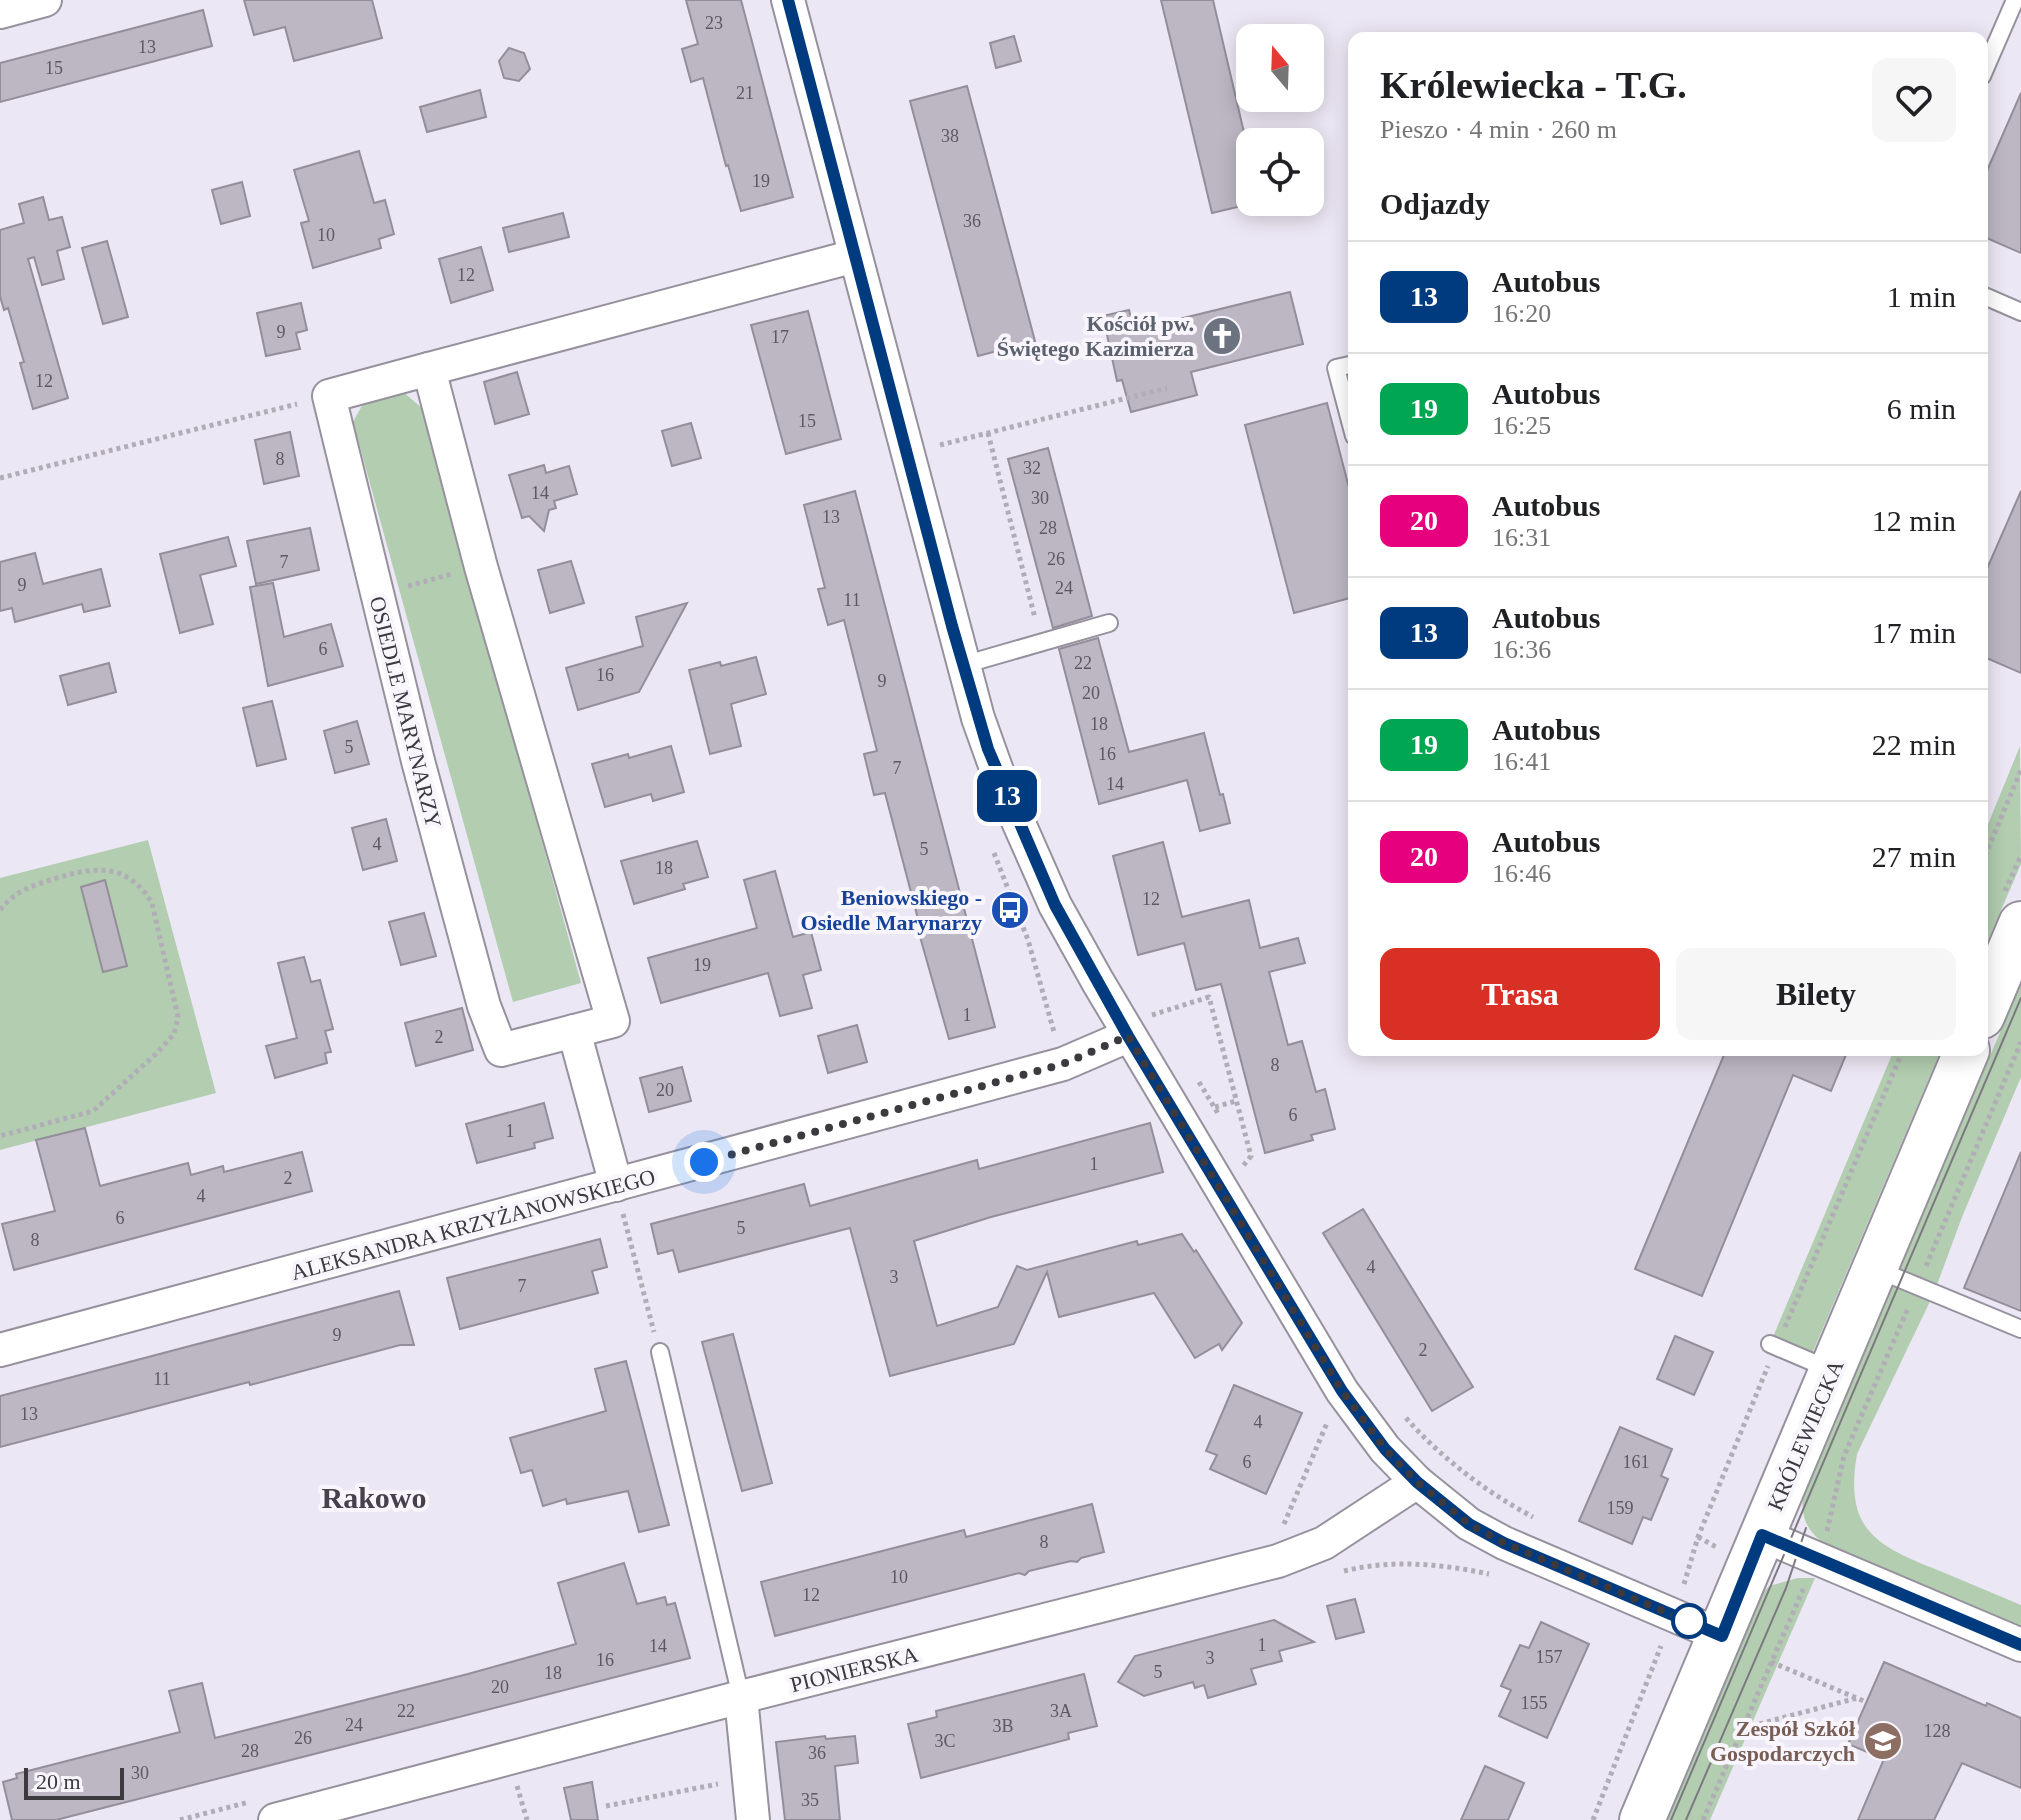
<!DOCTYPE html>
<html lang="pl">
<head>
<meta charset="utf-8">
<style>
  body { margin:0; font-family:Georgia,serif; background:#f6f6f6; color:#202124; height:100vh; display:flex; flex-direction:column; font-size:30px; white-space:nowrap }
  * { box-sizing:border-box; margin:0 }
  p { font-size:26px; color:#757577 }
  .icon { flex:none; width:44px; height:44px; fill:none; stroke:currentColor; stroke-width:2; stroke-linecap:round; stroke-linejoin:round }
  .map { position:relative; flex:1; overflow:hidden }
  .details { position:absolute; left:1348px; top:32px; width:640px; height:1024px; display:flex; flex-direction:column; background:#fff; border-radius:16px; box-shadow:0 4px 20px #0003 }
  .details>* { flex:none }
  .badge { padding:0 16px; border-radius:12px; font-size:28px; line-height:52px }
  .needle { width:52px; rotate:341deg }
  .fabs { position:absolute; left:1236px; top:24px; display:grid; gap:16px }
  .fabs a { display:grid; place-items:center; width:88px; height:88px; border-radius:16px; background:#fff; box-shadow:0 4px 20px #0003; font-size:40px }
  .scale { position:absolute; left:24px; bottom:20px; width:100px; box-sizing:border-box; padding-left:8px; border:4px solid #3c3a3f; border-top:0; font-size:22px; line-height:28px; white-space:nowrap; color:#3c3a3f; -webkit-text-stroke:6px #f9f5fd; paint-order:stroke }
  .you { position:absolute; width:40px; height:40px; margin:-20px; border:6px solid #fff; border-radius:50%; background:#1a73e8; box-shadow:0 0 0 12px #1a73e833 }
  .map>.badge { position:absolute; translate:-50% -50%; box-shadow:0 0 0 4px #fff }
  h2 { padding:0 32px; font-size:30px; line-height:72px }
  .round { display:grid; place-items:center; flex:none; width:84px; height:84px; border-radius:16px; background:#f6f6f6 }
  .overview { display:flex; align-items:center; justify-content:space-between; height:136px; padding:0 32px }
  h1 { font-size:38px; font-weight:700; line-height:60px }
  .action { display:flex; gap:16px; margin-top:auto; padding:16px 32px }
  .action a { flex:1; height:92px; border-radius:16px; background:#d93025; color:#fff; font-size:32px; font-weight:700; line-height:92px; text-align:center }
  .action a+a { background:#f6f6f6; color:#202124 }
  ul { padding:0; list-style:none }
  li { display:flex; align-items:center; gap:24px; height:112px; padding:0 32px; border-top:2px solid #e0e0e0 }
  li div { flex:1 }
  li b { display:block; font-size:30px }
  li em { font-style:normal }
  li .badge { min-width:88px; font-weight:700; text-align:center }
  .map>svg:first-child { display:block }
  .green { fill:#b2cdb0 }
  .building { fill:#bdb7c4; stroke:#938e9a; stroke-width:2 }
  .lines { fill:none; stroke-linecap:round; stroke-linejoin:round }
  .service-casing { stroke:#96919d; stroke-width:20 }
  .minor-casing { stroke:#96919d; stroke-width:36 }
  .secondary-casing { stroke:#96919d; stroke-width:48 }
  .path { stroke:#b1adb7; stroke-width:5; stroke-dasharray:4 4; stroke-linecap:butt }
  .service { stroke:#fff; stroke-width:16 }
  .minor { stroke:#fff; stroke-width:32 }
  .secondary { stroke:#fff; stroke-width:44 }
  .tram { stroke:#7c7880; stroke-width:2 }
  .line-casing { stroke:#fff; stroke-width:18 }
  .line { stroke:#003b80; stroke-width:12 }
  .walk { stroke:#3c3a3f; stroke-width:8; stroke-dasharray:0 14.4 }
  .stop-dot { fill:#fff; stroke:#003b80; stroke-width:4 }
  .labels { text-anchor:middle; stroke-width:8; stroke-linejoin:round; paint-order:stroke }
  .number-label { font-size:18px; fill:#5c5960 }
  .worship-label { font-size:22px; font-weight:bold; fill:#5b616d; stroke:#f9f5fd; text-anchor:end }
  .street-label { font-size:22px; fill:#3c3a3f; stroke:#f9f5fd }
  .transit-label { font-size:22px; font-weight:bold; fill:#164399; stroke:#f9f5fd; text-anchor:end }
  .education-label { font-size:22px; font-weight:bold; fill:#785e54; stroke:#f9f5fd; text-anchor:end }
  .district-label { font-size:30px; font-weight:bold; fill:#46414c; stroke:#f9f5fd }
</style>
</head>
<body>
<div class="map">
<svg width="2021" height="1820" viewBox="0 0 2021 1820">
  <rect width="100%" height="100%" fill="#ece7f4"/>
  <g class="green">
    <polygon points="402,391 423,409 581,983 513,1002 353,422 364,402"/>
    <polygon points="2020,746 2021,864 1982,954 1982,839"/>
    <polygon points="148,840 216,1093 0,1150 0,878"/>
    <path d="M2021 983V1077L1962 1217 1934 1293 1857 1454C1844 1530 1876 1546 1940 1571 1967 1582 1994 1594 2021 1605V1628L1830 1548C1810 1534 1800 1521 1803 1496Z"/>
    <polygon points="1894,1050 1941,1050 1809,1361 1770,1344"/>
    <polygon points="1798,1578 1815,1578 1710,1820 1663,1820 1759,1597 1769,1586"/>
  </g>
  <g class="building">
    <polygon points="244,0 372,0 382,38 294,61 285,27 254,35"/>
    <polygon points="686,0 741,0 793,197 741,211 728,165 726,166 703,78 691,82 682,49 698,44"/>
    <polygon points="1161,0 1213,0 1250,158 1250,204 1212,213"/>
    <polygon points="203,10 212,46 0,102 0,63"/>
    <polygon points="1014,36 1021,61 996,68 990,43"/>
    <polygon points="509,48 524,53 530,69 519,81 504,78 499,61"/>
    <polygon points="967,86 1035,341 978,356 910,101"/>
    <polygon points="480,90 486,117 427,132 420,107"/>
    <polygon points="2021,93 2021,253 1982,236 1982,182"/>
    <polygon points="359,151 374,203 385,200 394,234 379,239 381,248 313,268 301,223 309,221 294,170"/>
    <polygon points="242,182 250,216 221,224 212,190"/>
    <polygon points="43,197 49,220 62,217 70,247 57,251 64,279 42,285 34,257 28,259 68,398 33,409 20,363 24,362 8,308 4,310 0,296 0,230 24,223 19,204"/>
    <polygon points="563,213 569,237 509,252 503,228"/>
    <polygon points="107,241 128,317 103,324 82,248"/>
    <polygon points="481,247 493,290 451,303 439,259"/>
    <polygon points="1290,292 1303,344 1191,372 1197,395 1131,412 1122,380 1117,381 1103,316 1129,310 1134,330"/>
    <polygon points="301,303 307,330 296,333 300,349 266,356 257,313"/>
    <polygon points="808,311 841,439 786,454 751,325"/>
    <polygon points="517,372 529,414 495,424 484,382"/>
    <polygon points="1327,403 1354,507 1354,597 1294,613 1245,425"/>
    <polygon points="691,423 701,458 672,466 662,431"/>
    <polygon points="290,432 299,476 264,484 255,440"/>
    <polygon points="1048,448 1092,616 1053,628 1008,459"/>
    <polygon points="544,465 546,473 569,466 577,494 554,501 556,508 549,510 544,531 529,516 522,518 509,475"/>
    <polygon points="855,491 995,1027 949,1039 915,919 918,919 885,793 874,795 864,754 877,751 844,620 828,625 818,589 825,588 804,505"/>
    <polygon points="2021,491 2021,673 1982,656 1982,580"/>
    <polygon points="310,528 319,570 256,584 247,541"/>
    <polygon points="228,537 236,566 200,575 213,624 180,633 160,554"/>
    <polygon points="35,553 43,584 101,569 110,606 84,612 82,604 15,622 12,608 0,611 0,562"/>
    <polygon points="571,561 584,603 550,613 538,570"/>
    <polygon points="273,583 284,637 331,624 343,666 268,686 250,587"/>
    <polygon points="687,603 639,692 578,710 566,668 643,646 636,617"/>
    <polygon points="1098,638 1129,752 1204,733 1220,795 1223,794 1230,823 1200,831 1187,780 1099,804 1059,649"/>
    <polygon points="756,657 766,694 731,704 741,746 710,754 689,670 720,662 721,666"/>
    <polygon points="109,663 116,692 68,705 60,676"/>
    <polygon points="272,701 286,759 257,766 243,708"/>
    <polygon points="357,721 369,764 335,773 324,731"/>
    <polygon points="671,746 684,792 653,801 651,794 605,807 592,764 628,754 629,758"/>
    <polygon points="386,819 397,861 363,870 352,828"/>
    <polygon points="697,841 708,877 683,884 685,889 634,904 621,861"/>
    <polygon points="1163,842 1182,917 1249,900 1260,948 1298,938 1305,963 1269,972 1288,1045 1302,1041 1316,1092 1325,1089 1335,1129 1311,1135 1313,1140 1265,1153 1221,984 1196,990 1184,943 1138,955 1113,856"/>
    <polygon points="775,871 793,937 811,932 821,970 803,975 812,1008 780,1016 768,973 661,1003 648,958 757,928 744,880"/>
    <polygon points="105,880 127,966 103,972 81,887"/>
    <polygon points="424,913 436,956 401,965 389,922"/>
    <polygon points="304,957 311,982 320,980 333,1029 325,1031 331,1052 325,1053 327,1063 275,1078 266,1046 297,1038 278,963"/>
    <polygon points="462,1008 473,1050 416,1066 405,1023"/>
    <polygon points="857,1025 867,1062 828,1073 818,1036"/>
    <polygon points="1726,1050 1848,1050 1831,1091 1793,1075 1702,1296 1635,1269"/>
    <polygon points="682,1067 691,1101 649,1112 640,1078"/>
    <polygon points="544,1103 553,1138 534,1143 535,1148 477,1163 466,1124"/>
    <polygon points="1150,1123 1163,1172 991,1217 914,1241 937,1326 998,1307 1017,1266 1027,1270 1137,1241 1138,1245 1182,1234 1194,1252 1196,1250 1242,1323 1222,1350 1219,1344 1195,1358 1154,1293 1059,1317 1047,1272 1014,1344 890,1376 850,1228 679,1272 673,1250 658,1254 651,1224 804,1184 810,1206 977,1160 979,1169"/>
    <polygon points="85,1128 100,1186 188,1163 191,1175 223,1166 224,1172 302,1152 312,1191 14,1270 2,1224 55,1211 36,1140"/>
    <polygon points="2021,1152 2021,1311 1964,1288"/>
    <polygon points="1363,1209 1473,1387 1432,1411 1323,1233"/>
    <polygon points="600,1239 607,1267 592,1271 598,1293 460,1329 447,1278"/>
    <polygon points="399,1291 414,1345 400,1345 250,1385 249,1382 0,1447 0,1396"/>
    <polygon points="733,1334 772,1483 742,1491 702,1342"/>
    <polygon points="1675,1336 1713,1352 1694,1395 1657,1379"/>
    <polygon points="626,1361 669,1525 639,1532 628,1491 567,1504 566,1499 543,1506 532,1470 521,1473 510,1438 606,1411 595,1369"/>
    <polygon points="1234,1385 1302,1413 1266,1494 1210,1469 1217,1455 1206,1451"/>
    <polygon points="1620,1427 1672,1449 1661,1476 1668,1479 1651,1520 1643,1517 1632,1544 1579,1521"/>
    <polygon points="1092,1504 1104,1552 1081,1558 1077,1562 1071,1561 1029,1571 1025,1575 1019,1573 775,1636 761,1582 964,1530 966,1537"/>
    <polygon points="624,1563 637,1604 665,1597 667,1605 675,1603 690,1658 56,1820 12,1820 3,1782 17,1778 16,1774 180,1732 169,1691 202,1683 215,1738 468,1674 576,1644 558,1583"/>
    <polygon points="1355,1599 1364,1632 1336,1639 1327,1606"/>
    <polygon points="1274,1620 1314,1642 1279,1651 1282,1661 1251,1669 1256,1684 1208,1698 1204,1685 1195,1688 1193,1682 1144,1696 1118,1682 1135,1656"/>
    <polygon points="1541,1622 1589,1644 1547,1738 1499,1716 1511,1690 1501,1686 1520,1645 1529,1648"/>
    <polygon points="1884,1662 1986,1706 1987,1703 2021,1718 2021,1788 1962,1763 1934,1820 1858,1820 1884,1759 1848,1744"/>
    <polygon points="1084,1674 1097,1726 1068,1733 1069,1739 921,1778 908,1724 937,1717 936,1711"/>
    <polygon points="825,1736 826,1739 855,1736 858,1763 835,1766 840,1820 785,1820 776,1742"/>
    <polygon points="1485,1766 1524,1783 1508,1820 1461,1820"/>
    <polygon points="592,1782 598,1820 571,1820 564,1788"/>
  </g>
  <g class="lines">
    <g class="service-casing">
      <g id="service">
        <polyline points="1982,76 2015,0"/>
        <polyline points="1982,295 2021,312"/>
        <polyline points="1354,364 1336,368 1354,436"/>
        <polyline points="963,665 1109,623"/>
        <polyline points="1876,1269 2021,1329"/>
        <polyline points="1770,1344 1831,1370"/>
        <polyline points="660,1352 741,1697"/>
      </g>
    </g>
    <g class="minor-casing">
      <g id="minor">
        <polyline points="788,0 978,718 1002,785 1055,905 1098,982 1342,1391 1385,1449 1417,1482 1469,1524 1504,1543 1722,1636"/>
        <polyline points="0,12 45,0"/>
        <polygon points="429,369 481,567 613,1021 501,1050 484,1006 418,761 329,396"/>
        <polyline points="429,369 855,256"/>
        <polyline points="574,1031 616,1185"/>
        <polyline points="0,1350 1063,1064 1128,1036"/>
        <polyline points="1762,1535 2021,1645"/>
        <polyline points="741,1697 753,1820"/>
        <polyline points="275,1820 741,1697 1278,1561 1324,1543 1417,1482"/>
      </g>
    </g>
    <g class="secondary-casing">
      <g id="secondary">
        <polyline points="1982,1016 2021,924"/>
        <polyline points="1642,1820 1967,1050"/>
      </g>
    </g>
    <g class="path">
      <polyline points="988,433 1035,618"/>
      <polyline points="940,445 1167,388"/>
      <polyline points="0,478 297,404"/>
      <polyline points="408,586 452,574"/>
      <polyline points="994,853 1028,940 1054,1032"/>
      <polyline points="1982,863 2021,770"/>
      <polyline points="2005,891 2021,855"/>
      <path d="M0 910C17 890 29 887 53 879 94 867 126 861 152 903L178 1017 174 1034 157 1053 93 1111 0 1136"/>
      <polyline points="1152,1015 1209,997 1251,1156 1243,1166"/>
      <polyline points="1199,1082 1219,1115"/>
      <polyline points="1215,1107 1236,1101"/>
      <polyline points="623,1214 654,1332"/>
      <polyline points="1926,1266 2021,1042"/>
      <polyline points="1785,1327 1903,1050"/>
      <path d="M1406 1418C1441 1458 1486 1492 1533 1517"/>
      <polyline points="1284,1524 1327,1423"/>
      <polyline points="1827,1531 1844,1456 1908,1308"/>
      <polyline points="1698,1537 1718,1548"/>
      <path d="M1344 1571C1391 1559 1442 1564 1489 1574"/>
      <polyline points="1684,1584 1698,1537 1768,1366"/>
      <polyline points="1771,1662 1866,1702"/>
      <polyline points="1744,1728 1857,1698"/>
      <polyline points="1713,1745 1732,1754"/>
      <polyline points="517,1786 527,1820"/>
      <polyline points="606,1806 718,1784"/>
      <polyline points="180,1820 249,1802"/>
      <polyline points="1593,1820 1661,1646"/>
      <polyline points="1703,1820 1805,1585"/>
    </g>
    <use href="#service" class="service"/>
    <use href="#minor" class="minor"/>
    <use href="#secondary" class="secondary"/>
    <g class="tram">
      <polyline points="1671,1820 2021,998"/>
      <polyline points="1686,1820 1786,1588 1806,1528"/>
    </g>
  </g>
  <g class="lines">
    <g class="line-casing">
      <polyline id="line" points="788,0 952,626 988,749 1055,905 1128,1036 1342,1391 1385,1449 1417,1482 1469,1524 1504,1543 1722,1636 1762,1535 2021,1645"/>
    </g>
    <use href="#line" class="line"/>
    <polyline class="walk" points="704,1162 1063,1064 1128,1036 1342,1391 1385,1449 1417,1482 1469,1524 1504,1543 1696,1625 1689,1621"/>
  </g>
  <defs>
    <g id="church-disc" transform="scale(2)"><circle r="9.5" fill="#6b7280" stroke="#f9f5fd"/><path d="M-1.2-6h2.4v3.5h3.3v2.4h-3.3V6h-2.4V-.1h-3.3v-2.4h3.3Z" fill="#fff"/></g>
    <g id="bus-disc" transform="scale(2)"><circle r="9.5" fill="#1a4fb4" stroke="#f9f5fd"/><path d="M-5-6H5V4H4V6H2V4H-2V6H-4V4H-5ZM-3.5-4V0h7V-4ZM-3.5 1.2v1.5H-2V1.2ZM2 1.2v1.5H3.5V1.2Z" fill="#fff"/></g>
    <g id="school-disc" transform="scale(2)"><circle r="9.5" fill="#8d6e63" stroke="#f9f5fd"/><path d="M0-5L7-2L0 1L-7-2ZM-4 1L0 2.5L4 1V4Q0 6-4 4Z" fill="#fff"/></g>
  </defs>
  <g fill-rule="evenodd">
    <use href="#church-disc" x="1222" y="336"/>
    <use href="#bus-disc" x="1010" y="910"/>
    <use href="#school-disc" x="1883" y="1741"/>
  </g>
  <circle class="stop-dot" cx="1689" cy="1621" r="16"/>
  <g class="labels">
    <g class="number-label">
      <text x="714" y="29">23</text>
      <text x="147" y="53">13</text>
      <text x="54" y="74">15</text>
      <text x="745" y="99">21</text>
      <text x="950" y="142">38</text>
      <text x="761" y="187">19</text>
      <text x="972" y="227">36</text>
      <text x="326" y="241">10</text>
      <text x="466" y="281">12</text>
      <text x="281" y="338">9</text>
      <text x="780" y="343">17</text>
      <text x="44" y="387">12</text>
      <text x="807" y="427">15</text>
      <text x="280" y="465">8</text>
      <text x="1032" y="474">32</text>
      <text x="540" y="499">14</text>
      <text x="1040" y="504">30</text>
      <text x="831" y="523">13</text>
      <text x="1048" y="534">28</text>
      <text x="1056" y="565">26</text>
      <text x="284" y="568">7</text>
      <text x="22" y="591">9</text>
      <text x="1064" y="594">24</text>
      <text x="852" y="606">11</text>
      <text x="323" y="655">6</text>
      <text x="1083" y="669">22</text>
      <text x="605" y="681">16</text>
      <text x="882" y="687">9</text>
      <text x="1091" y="699">20</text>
      <text x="1099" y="730">18</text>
      <text x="349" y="753">5</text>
      <text x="1107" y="760">16</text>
      <text x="897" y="774">7</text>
      <text x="1115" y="790">14</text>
      <text x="377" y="850">4</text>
      <text x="924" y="855">5</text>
      <text x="664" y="874">18</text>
      <text x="1151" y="905">12</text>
      <text x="702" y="971">19</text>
      <text x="967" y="1021">1</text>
      <text x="439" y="1043">2</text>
      <text x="1275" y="1071">8</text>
      <text x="665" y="1096">20</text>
      <text x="1293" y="1121">6</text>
      <text x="510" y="1137">1</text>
      <text x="1094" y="1170">1</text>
      <text x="288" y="1184">2</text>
      <text x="201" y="1202">4</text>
      <text x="120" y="1224">6</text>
      <text x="741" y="1234">5</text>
      <text x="35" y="1246">8</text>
      <text x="1371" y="1273">4</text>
      <text x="894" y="1283">3</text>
      <text x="522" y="1292">7</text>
      <text x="337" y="1341">9</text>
      <text x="1423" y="1356">2</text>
      <text x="162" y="1385">11</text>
      <text x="29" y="1420">13</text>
      <text x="1258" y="1428">4</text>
      <text x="1247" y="1468">6</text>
      <text x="1636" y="1468">161</text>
      <text x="1620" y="1514">159</text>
      <text x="1044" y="1548">8</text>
      <text x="899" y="1583">10</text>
      <text x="811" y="1601">12</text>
      <text x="1262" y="1651">1</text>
      <text x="658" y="1652">14</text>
      <text x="1549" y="1663">157</text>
      <text x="1210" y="1664">3</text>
      <text x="605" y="1666">16</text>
      <text x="1158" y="1678">5</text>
      <text x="553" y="1679">18</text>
      <text x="500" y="1693">20</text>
      <text x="1534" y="1709">155</text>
      <text x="406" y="1717">22</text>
      <text x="1061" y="1717">3A</text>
      <text x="354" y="1731">24</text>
      <text x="1003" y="1732">3B</text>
      <text x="1937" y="1737">128</text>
      <text x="303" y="1744">26</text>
      <text x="945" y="1747">3C</text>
      <text x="250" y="1757">28</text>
      <text x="817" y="1759">36</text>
      <text x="140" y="1779">30</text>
      <text x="810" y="1806">35</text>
    </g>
    <g class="worship-label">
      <text x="1194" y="331">Kościół pw.<tspan x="1194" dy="25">Świętego Kazimierza</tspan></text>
    </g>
    <g class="street-label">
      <text transform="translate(406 712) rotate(76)" y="8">OSIEDLE MARYNARZY</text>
      <text transform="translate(473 1224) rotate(-15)" y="8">ALEKSANDRA KRZYŻANOWSKIEGO</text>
      <text transform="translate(1805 1435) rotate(-67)" y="8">KRÓLEWIECKA</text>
      <text transform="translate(854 1669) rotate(-14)" y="8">PIONIERSKA</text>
    </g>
    <g class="transit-label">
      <text x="982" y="905">Beniowskiego -<tspan x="982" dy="25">Osiedle Marynarzy</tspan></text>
    </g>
    <g class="education-label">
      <text x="1855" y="1736">Zespół Szkół<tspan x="1855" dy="25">Gospodarczych</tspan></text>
    </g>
    <g class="district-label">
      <text x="374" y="1508">Rakowo</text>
    </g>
  </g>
</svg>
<div class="fabs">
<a><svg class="needle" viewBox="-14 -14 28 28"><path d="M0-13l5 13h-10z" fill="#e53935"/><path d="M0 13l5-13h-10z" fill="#757577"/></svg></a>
<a><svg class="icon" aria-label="locate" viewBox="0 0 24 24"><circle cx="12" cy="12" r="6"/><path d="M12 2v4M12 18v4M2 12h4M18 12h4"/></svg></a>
</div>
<div class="scale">20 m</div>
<div class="you" style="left:704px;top:1162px"></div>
<b class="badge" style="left:1007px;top:796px;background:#003b80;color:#fff">13</b>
<section class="details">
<div class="overview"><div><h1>Królewiecka - T.G.</h1><p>Pieszo · 4 min · 260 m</p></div><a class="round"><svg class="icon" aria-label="heart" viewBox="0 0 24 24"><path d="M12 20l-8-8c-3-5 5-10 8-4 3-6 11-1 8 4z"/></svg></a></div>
<h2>Odjazdy</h2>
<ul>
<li><span class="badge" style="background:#003b80;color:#fff">13</span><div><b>Autobus</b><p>16:20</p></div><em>1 min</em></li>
<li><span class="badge" style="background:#00a651;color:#fff">19</span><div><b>Autobus</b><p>16:25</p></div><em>6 min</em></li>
<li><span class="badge" style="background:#e6007e;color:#fff">20</span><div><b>Autobus</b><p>16:31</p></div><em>12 min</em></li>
<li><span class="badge" style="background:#003b80;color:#fff">13</span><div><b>Autobus</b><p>16:36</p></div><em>17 min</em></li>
<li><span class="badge" style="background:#00a651;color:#fff">19</span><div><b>Autobus</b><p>16:41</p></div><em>22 min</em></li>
<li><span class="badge" style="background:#e6007e;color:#fff">20</span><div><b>Autobus</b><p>16:46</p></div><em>27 min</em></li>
</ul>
<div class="action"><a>Trasa</a><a>Bilety</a></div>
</section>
</div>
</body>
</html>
